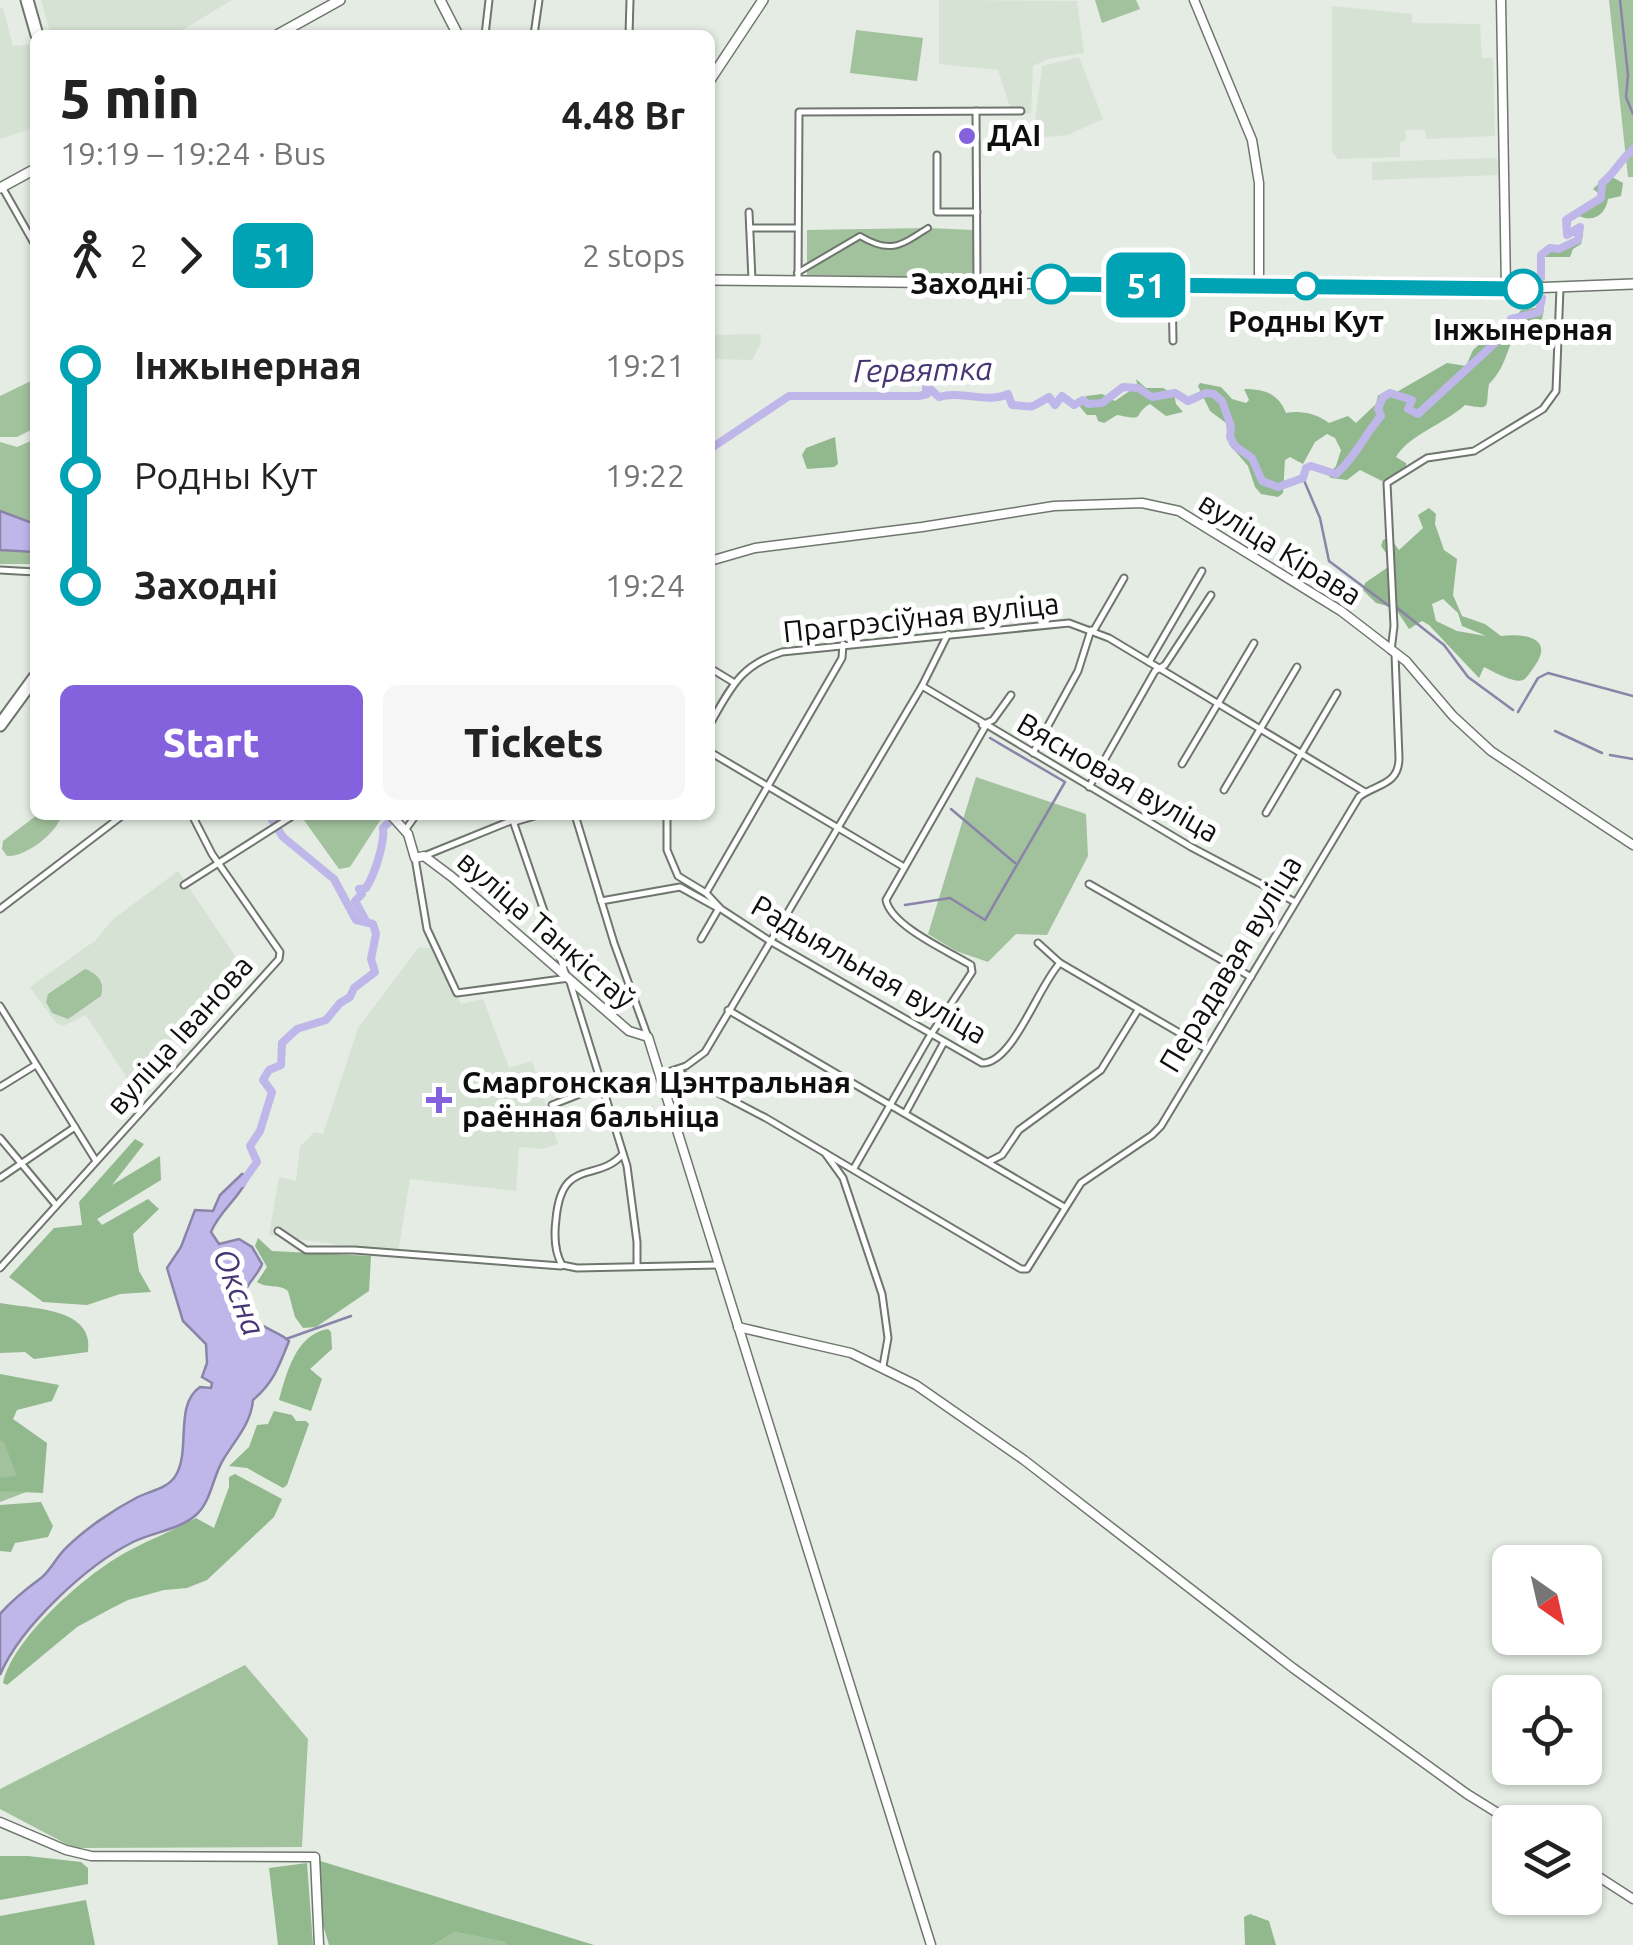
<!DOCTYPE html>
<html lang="en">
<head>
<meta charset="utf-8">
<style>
  body { margin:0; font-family:Ubuntu,sans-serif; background:#f6f6f6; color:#222; height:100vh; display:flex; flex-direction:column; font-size:38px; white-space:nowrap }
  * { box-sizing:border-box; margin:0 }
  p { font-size:32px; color:#767676 }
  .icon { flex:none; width:55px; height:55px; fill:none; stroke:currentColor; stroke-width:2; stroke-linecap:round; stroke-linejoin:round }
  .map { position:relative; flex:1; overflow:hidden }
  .panel { position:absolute; left:30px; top:30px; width:685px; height:790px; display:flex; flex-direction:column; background:#fff; border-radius:15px; box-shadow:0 2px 8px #0004 }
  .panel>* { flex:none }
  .badge { padding:0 20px; border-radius:15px; font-size:35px; line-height:65px }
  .needle { width:65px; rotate:146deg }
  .controls { position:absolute; left:1492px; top:1545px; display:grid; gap:20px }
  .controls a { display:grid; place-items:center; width:110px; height:110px; border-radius:15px; background:#fff; box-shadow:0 2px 8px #0004; font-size:50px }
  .map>.badge { position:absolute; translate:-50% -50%; box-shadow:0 0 0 5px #fff }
  .legs { display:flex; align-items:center; gap:15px; height:110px; padding:0 30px; font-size:32px }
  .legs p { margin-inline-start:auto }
  .headline { display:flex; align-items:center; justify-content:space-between; height:170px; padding:0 30px }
  h1 { font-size:55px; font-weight:800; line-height:75px }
  .button { display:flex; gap:20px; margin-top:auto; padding:20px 30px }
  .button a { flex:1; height:115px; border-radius:15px; background:#8562dd; color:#fff; font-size:40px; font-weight:800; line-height:115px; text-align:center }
  .button a+a { background:#f6f6f6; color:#222 }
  ul { padding:0 30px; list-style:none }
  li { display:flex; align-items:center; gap:35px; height:110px; font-size:38px }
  li i { display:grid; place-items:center; width:15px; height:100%; margin:0 12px; background:currentColor }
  li i::after { content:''; width:25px; height:25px; margin:-12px; border:8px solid; border-radius:50%; background:#fff }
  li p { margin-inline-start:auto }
  li:first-child i { background:linear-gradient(#0000 50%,currentColor 0) }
  li:last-child i { background:linear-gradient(currentColor 50%,#0000 0) }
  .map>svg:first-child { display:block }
  .built { fill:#d6e3d4 }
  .green { fill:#a2c19d }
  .forest { fill:#92b88d; fill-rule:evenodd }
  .water { fill:#bfb6ea; stroke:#8a84a8; stroke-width:2.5 }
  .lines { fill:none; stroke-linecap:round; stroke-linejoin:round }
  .stream { stroke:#8a84a8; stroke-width:2.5 }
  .river { stroke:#bfb6ea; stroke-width:8 }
  .pedestrian-casing { stroke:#6f766e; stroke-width:8 }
  .minor-casing { stroke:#6f766e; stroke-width:9 }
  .tertiary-casing { stroke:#6f766e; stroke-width:11 }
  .secondary-casing { stroke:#6f766e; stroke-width:12 }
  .primary-casing { stroke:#6f766e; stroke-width:15 }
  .pedestrian { stroke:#fff; stroke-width:4 }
  .minor { stroke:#fff; stroke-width:5 }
  .tertiary { stroke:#fff; stroke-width:8 }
  .secondary { stroke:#fff; stroke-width:9 }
  .primary { stroke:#fff; stroke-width:11 }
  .line-1-casing { stroke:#fff; stroke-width:22 }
  .line-1 { stroke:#00a3b4; stroke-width:15 }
  .poi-dot { fill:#8562dd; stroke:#fff; stroke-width:4 }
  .stop-1-dot { fill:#fff; stroke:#00a3b4; stroke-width:5 }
  .labels { text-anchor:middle; stroke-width:10; stroke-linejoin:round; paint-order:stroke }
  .poi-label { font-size:30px; font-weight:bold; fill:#0d100d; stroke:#fff; text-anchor:start }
  .stop-label { font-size:30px; font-weight:bold; fill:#0d100d; stroke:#fff }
  .street-label { font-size:30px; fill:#0d100d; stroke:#fff }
  .water-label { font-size:32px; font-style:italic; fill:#463674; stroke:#fff }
</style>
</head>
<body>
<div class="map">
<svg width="1633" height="1945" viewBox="0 0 1633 1945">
  <rect width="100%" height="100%" fill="#e4ece3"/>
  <g class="built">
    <polygon points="41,0 232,0 174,35 51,35"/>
    <polygon points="939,0 1077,1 1084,53 1048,59 1033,66 1031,113 1013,116 998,70 939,64"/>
    <polygon points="1332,6 1412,14 1412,23 1480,24 1482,58 1493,58 1495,136 1426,139 1425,130 1406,130 1405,141 1400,142 1400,157 1338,159 1332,152"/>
    <polygon points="3,8 13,46 30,44 35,56 35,109 34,128 0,139 0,9"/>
    <polygon points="1079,57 1103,119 1068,135 1033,138 1042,66"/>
    <polygon points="1497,158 1498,175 1372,180 1372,162"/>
    <polygon points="761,334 760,345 752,360 714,359 710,366 710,335"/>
    <polygon points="178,871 239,962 171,1028 177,1034 155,1060 160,1067 131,1084 86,1015 63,1026 56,1023 30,987 96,940 112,920"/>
    <polygon points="419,947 434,948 461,1004 483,999 509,1068 532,1061 558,1144 542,1149 519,1147 516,1191 410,1179 398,1253 269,1235 279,1177 296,1181 300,1147 314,1132 323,1134 358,1028"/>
  </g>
  <g class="green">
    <polygon points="1095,0 1136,0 1140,9 1102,23"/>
    <polygon points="1609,0 1633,0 1633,177 1628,177"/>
    <polygon points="856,30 923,38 917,81 850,73"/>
    <polygon points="928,228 974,230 973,278 807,275 807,230"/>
    <polygon points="35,379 35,428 17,437 0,437 0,396"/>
    <polygon points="35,439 35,564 0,564 0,442 17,447"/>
    <polygon points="976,777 1086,814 1088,856 1047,935 1016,934 988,962 956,951 928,934"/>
    <path d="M37 815H61C59 832 24 858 7 856L2 849 3 841Z"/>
    <polygon points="301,816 302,815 383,816 350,867 339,869"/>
    <path d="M85 969C98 974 105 982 101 996L68 1019 52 1013 46 1002 48 994Z"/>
    <polygon points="0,1403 37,1488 0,1502"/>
    <polygon points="245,1665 308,1739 302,1847 74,1848 0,1809 0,1789"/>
    <polygon points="455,1932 506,1942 507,1945 433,1945"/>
  </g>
  <g class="forest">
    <path d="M1608 175 1623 183 1621 196 1608 199C1606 213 1595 223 1579 216L1578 212 1587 202 1601 201V195L1593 189Z"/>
    <polygon points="1571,220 1570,229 1581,231 1583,235 1581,244 1573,249 1570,257 1545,257 1546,250 1576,240 1576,236 1565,235 1563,231 1565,224"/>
    <path d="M1540 307 1544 310 1542 319C1501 330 1515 359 1489 384 1485 408 1493 410 1465 405 1443 425 1410 434 1396 457L1406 463V467L1382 481 1360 470 1347 480 1331 478 1328 475 1336 466 1341 450 1335 438 1327 434 1315 442 1303 464 1290 457 1285 460 1283 493 1278 497 1261 494 1255 487 1248 466 1229 444 1226 423 1210 411 1198 386 1200 383 1221 387 1232 399 1246 403 1249 400 1244 389C1264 389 1278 393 1286 413 1299 410 1317 413 1329 423L1348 416 1356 423 1376 404 1378 395 1395 393 1447 363 1466 366 1473 350 1483 341H1497C1504 329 1513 322 1521 310Z"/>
    <path d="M1136 379 1146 388H1163L1174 394 1176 404 1183 412 1166 416 1150 404C1130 416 1149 421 1117 415L1104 423 1098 421 1096 415H1087L1080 407 1086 396 1102 394 1115 401 1131 390 1139 392Z"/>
    <polygon points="835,437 838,464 834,467 807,469 802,455 806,448"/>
    <path d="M1429 508 1436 514 1435 524 1444 550 1457 559 1453 595 1462 616 1485 624 1501 636C1523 633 1556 637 1534 667 1532 670 1526 679 1523 680 1515 684 1492 671 1484 667L1479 678 1429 625 1422 621 1409 629 1395 608 1376 603 1363 590 1365 583 1391 565 1389 557 1381 546 1383 540 1389 537 1399 550 1423 528 1418 515ZM1443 599 1458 613 1462 626 1486 636 1457 631 1436 621 1432 604Z"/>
    <polygon points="135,1139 144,1144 112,1185 160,1156 161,1180 97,1219 102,1225 148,1199 159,1209 133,1234 139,1271 151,1292 120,1294 87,1305 43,1302 9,1277 54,1228 82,1225 79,1202"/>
    <path d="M258 1238 272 1251 371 1256 369 1291 316 1327 303 1328 295 1317 288 1291C278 1283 267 1289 257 1282L267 1267 255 1246Z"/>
    <path d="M0 1303C31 1309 95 1307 88 1352L34 1359 25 1352 0 1353Z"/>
    <path d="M328 1329 331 1332 332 1349 310 1369 322 1379 311 1411 279 1400C286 1374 296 1334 328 1329Z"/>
    <polygon points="0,1374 59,1385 52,1401 17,1410 13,1419 47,1443 43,1493 0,1491 0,1478 17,1476 4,1442 0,1440"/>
    <polygon points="274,1411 292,1415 296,1421 306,1421 309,1424 287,1485 283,1488 247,1468 229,1466 249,1447 257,1425 268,1424"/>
    <path d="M235 1474 282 1499 274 1517 207 1580 187 1588 164 1590 128 1600 112 1608 77 1627 7 1685 3 1683C12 1640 81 1579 118 1557 143 1542 171 1532 196 1518L214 1528 229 1487V1477Z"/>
    <polygon points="41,1502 53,1526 48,1537 15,1543 11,1552 0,1551 0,1505"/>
    <polygon points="0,1856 28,1856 81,1862 88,1868 88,1884 0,1900"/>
    <polygon points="317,1860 594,1945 507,1945 505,1942 455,1932 433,1945 329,1945 317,1905"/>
    <polygon points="307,1863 313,1945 278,1945 269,1868"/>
    <polygon points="86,1900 95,1945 0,1945 0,1916"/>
    <polygon points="1250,1914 1269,1921 1276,1945 1245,1945 1244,1917"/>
  </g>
  <g class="water">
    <polygon points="0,511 35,524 35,552 0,550"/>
    <path d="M242 1174 249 1176C240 1198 220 1210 211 1232L219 1244 239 1239 252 1247 262 1264C258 1275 248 1282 245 1292 233 1322 278 1329 289 1341 279 1366 274 1382 253 1400 251 1424 235 1440 223 1460 213 1476 211 1502 196 1515 179 1530 153 1532 133 1542 87 1565 20 1627 0 1675V1614C13 1599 26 1589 41 1578 51 1570 57 1556 66 1548 85 1529 113 1510 136 1498 149 1491 168 1489 176 1475 191 1449 174 1405 200 1387L211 1388 212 1383 202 1377 207 1363 206 1344 183 1321 167 1268 181 1247 195 1210 213 1211 220 1195Z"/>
  </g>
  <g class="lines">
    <g class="stream">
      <polyline points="1620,0 1628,75 1626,97 1633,114"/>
      <polyline points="1303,478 1320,518 1329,561 1389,606"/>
      <polyline points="1396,607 1444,645 1468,677 1513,710"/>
      <polyline points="1518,712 1538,678 1548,673 1633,696"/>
      <polyline points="1555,731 1602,753"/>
      <polyline points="1610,755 1633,759"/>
      <polyline points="951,809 1015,863"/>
      <polyline points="905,905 950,898 985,920 1065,782 990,738"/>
      <polyline points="286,1339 351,1316"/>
    </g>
    <g class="river">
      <path d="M1541 278V255L1550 248 1559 249 1578 240 1580 227 1567 235 1566 220 1601 198 1602 183C1615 173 1620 160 1633 149"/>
      <path d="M710 449 789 396H919L927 394 926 388H929L939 397C962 390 986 404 1008 394L1012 405C1037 407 1028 409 1049 397L1055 405 1062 396 1074 405 1083 400 1088 404 1102 403 1123 387 1138 388 1152 397 1175 393 1188 401 1206 393 1214 394 1222 401 1231 426 1230 437 1235 446 1252 458 1262 481 1278 487 1303 478 1306 468 1311 466 1336 474C1355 458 1365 434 1381 416L1378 409 1383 397 1390 393 1412 400 1408 409 1418 414 1495 343 1511 319 1539 312 1542 298"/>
      <path d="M366 921 355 901 362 894 359 889 366 888C375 874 385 842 383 828L396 815"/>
      <polyline points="242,1183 257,1162 250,1146 260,1131 272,1092 263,1080 269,1070 281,1065 282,1043 297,1029 326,1020 340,1003 350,997 354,988 375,972 371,959 376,934 373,924 356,920 334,879 283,837 269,815"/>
    </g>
    <g class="pedestrian-casing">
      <path id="pedestrian" d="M797 273 860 236C890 254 900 246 928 228"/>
    </g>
    <g class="minor-casing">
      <g id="minor">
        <polyline points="485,35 489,0"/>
        <polyline points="534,35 539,0"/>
        <polyline points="629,35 630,0"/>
        <polyline points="976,111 977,283"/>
        <polyline points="937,155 937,212 977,212"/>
        <polyline points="2,187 35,245"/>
        <polyline points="749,212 752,280"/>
        <polyline points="750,228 797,228"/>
        <polyline points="798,279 799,112 1021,111"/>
        <polyline points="1172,287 1173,341"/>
        <polyline points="0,570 35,572"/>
        <polyline points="1094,630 1124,578"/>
        <polyline points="1391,651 1394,626 1387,483 1427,458 1474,451 1543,409 1556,391 1560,288"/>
        <polyline points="1149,662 1202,571"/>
        <polyline points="710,668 733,682"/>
        <polyline points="922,686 1191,847 1295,902"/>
        <path d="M710 724C731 688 739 666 782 652L1069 623 1109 638 1365 792"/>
        <polyline points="982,725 993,720 1011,695"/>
        <polyline points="710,752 904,867"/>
        <polyline points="1033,753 1078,671 1091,630"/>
        <polyline points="1182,764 1254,643"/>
        <polyline points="1089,787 1155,671 1165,665 1211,595"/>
        <polyline points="1224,790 1297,667"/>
        <polyline points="1266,813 1337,693"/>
        <polyline points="511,815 565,972"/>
        <polyline points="575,815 614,943 648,1037"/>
        <path d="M667 815V850L678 876 706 893 721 909 770 941 982 1063C1013 1064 1038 986 1060 963"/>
        <polyline points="514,822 538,815"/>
        <polyline points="406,829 416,815"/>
        <polyline points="424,856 513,820"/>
        <polyline points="415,858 427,929 457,993 569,978"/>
        <polyline points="1089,884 1251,977"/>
        <polyline points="184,885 294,815"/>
        <polyline points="706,893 842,658 843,644"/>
        <polyline points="601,901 680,887 716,907"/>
        <polyline points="0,909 123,815"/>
        <polyline points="701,939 719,908"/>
        <polyline points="1038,943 1060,963 1207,1049"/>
        <polyline points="570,982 627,1166 637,1242 637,1266"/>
        <polyline points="0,1006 96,1161"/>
        <polyline points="728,1010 1064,1207"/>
        <path d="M676 1071 766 1118 1021 1269H1027L1081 1183 1152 1135 1161 1126 1359 797C1375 784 1399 786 1399 758L1395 654"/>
        <polyline points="659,1075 686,1066 705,1052 922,686 948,634"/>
        <polyline points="0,1087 34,1066"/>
        <polyline points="552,1105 600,1086"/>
        <polyline points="906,1112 944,1042"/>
        <polyline points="0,1138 56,1205"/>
        <polyline points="825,1153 843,1178 882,1294 888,1338 883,1366"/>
        <path d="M623 1154C596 1184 562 1156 556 1219 554 1235 554 1251 562 1265L577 1268 718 1265"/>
        <polyline points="990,1161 1002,1155 1019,1130 1101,1070 1138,1010"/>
        <path d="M854 1168 928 1039 972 972 971 965C948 951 891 926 886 900L985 727"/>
        <polyline points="0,1178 75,1127"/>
        <polyline points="278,1231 306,1250 354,1250 561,1266"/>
        <polyline points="0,1268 279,959 280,952 212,854 192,815"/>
      </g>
    </g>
    <g class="tertiary-casing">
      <g id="tertiary">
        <polyline points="1194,0 1252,140 1259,183 1259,286"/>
        <polyline points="1501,0 1506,289"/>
        <polyline points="710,561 755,548 922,527 1054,506 1142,503 1179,511 1341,611 1406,661 1453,716 1491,751 1633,845"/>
        <polyline points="391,815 408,834 415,858 424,856 452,877 629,1031 648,1037 931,1945"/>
        <polyline points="738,1327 851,1353 916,1385 1024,1460 1293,1668 1467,1794 1512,1822"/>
        <polyline points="0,1822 66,1850 91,1856 315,1857 319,1945"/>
        <polyline points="1585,1868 1633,1899"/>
      </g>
    </g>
    <g class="secondary-casing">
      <g id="secondary">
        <polyline points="440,0 458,35"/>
        <polyline points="277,35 340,0"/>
        <polyline points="710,80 763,0"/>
        <polyline points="0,188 35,169"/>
        <polyline points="710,280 1506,289 1633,284"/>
      </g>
    </g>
    <g class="primary-casing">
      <g id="primary">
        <polyline points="27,0 37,35"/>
        <polyline points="0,725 35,677"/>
      </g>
    </g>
    <use href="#pedestrian" class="pedestrian"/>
    <use href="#minor" class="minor"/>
    <use href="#tertiary" class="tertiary"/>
    <use href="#secondary" class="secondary"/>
    <use href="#primary" class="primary"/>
  </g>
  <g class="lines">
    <g class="line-1-casing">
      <polyline id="line-1" points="1051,284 1523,289"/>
    </g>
    <use href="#line-1" class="line-1"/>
  </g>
  <g class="poi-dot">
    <circle cx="967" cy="136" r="10"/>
    <path d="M434 1085h10v10h10v10h-10v10h-10v-10h-10v-10h10z"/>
  </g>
  <g class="stop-1-dot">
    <circle cx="1051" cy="284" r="18"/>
    <circle cx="1306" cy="286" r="12"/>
    <circle cx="1523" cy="289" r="18"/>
  </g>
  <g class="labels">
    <g class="poi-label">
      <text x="987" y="146">ДАІ</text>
      <text x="462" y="1093">Смаргонская Цэнтральная<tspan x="462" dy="34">раённая бальніца</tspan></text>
    </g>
    <g class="stop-label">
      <text x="1024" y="294" text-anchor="end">Заходні</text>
      <text x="1306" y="332">Родны Кут</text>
      <text x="1523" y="340">Інжынерная</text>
    </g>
    <g class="street-label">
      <text transform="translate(1280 549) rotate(32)" y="10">вуліца Кірава</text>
      <text transform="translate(921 618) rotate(-6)" y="10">Прагрэсіўная вуліца</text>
      <text transform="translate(1118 778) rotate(30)" y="10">Вясновая вуліца</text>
      <text transform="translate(546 930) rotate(41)" y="10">вуліца Танкістаў</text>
      <text transform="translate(1231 964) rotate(-59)" y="10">Перадавая вуліца</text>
      <text transform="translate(869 970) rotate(30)" y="10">Радыяльная вуліца</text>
      <text transform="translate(180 1035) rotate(-48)" y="10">вуліца Іванова</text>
    </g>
    <g class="water-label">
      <text transform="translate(923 370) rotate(-1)" y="11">Гервятка</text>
      <text transform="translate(239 1292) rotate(69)" y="11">Оксна</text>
    </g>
  </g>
</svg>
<div class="controls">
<a><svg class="needle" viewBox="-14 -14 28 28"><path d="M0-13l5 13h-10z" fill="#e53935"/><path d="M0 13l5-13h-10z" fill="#767676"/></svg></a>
<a><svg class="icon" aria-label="locate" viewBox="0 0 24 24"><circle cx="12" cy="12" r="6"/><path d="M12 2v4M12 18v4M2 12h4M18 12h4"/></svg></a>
<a><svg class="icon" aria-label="layers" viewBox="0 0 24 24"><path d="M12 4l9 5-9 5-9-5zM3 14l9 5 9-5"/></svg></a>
</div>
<b class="badge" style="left:1146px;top:285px;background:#00a3b4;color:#fff">51</b>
<section class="panel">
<div class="headline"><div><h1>5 min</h1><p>19:19 – 19:24 · Bus</p></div><b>4.48 Br</b></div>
<div class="legs"><svg class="icon" aria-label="walk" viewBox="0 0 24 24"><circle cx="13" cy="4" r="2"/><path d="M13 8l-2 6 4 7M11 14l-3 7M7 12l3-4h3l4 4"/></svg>2<svg class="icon" aria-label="forward" viewBox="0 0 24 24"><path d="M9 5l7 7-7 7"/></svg><b class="badge" style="background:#00a3b4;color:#fff">51</b><p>2 stops</p></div>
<ul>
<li><i style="color:#00a3b4"></i><b>Інжынерная</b><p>19:21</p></li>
<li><i style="color:#00a3b4"></i><span>Родны Кут</span><p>19:22</p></li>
<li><i style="color:#00a3b4"></i><b>Заходні</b><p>19:24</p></li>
</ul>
<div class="button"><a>Start</a><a>Tickets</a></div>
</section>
</div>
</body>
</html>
